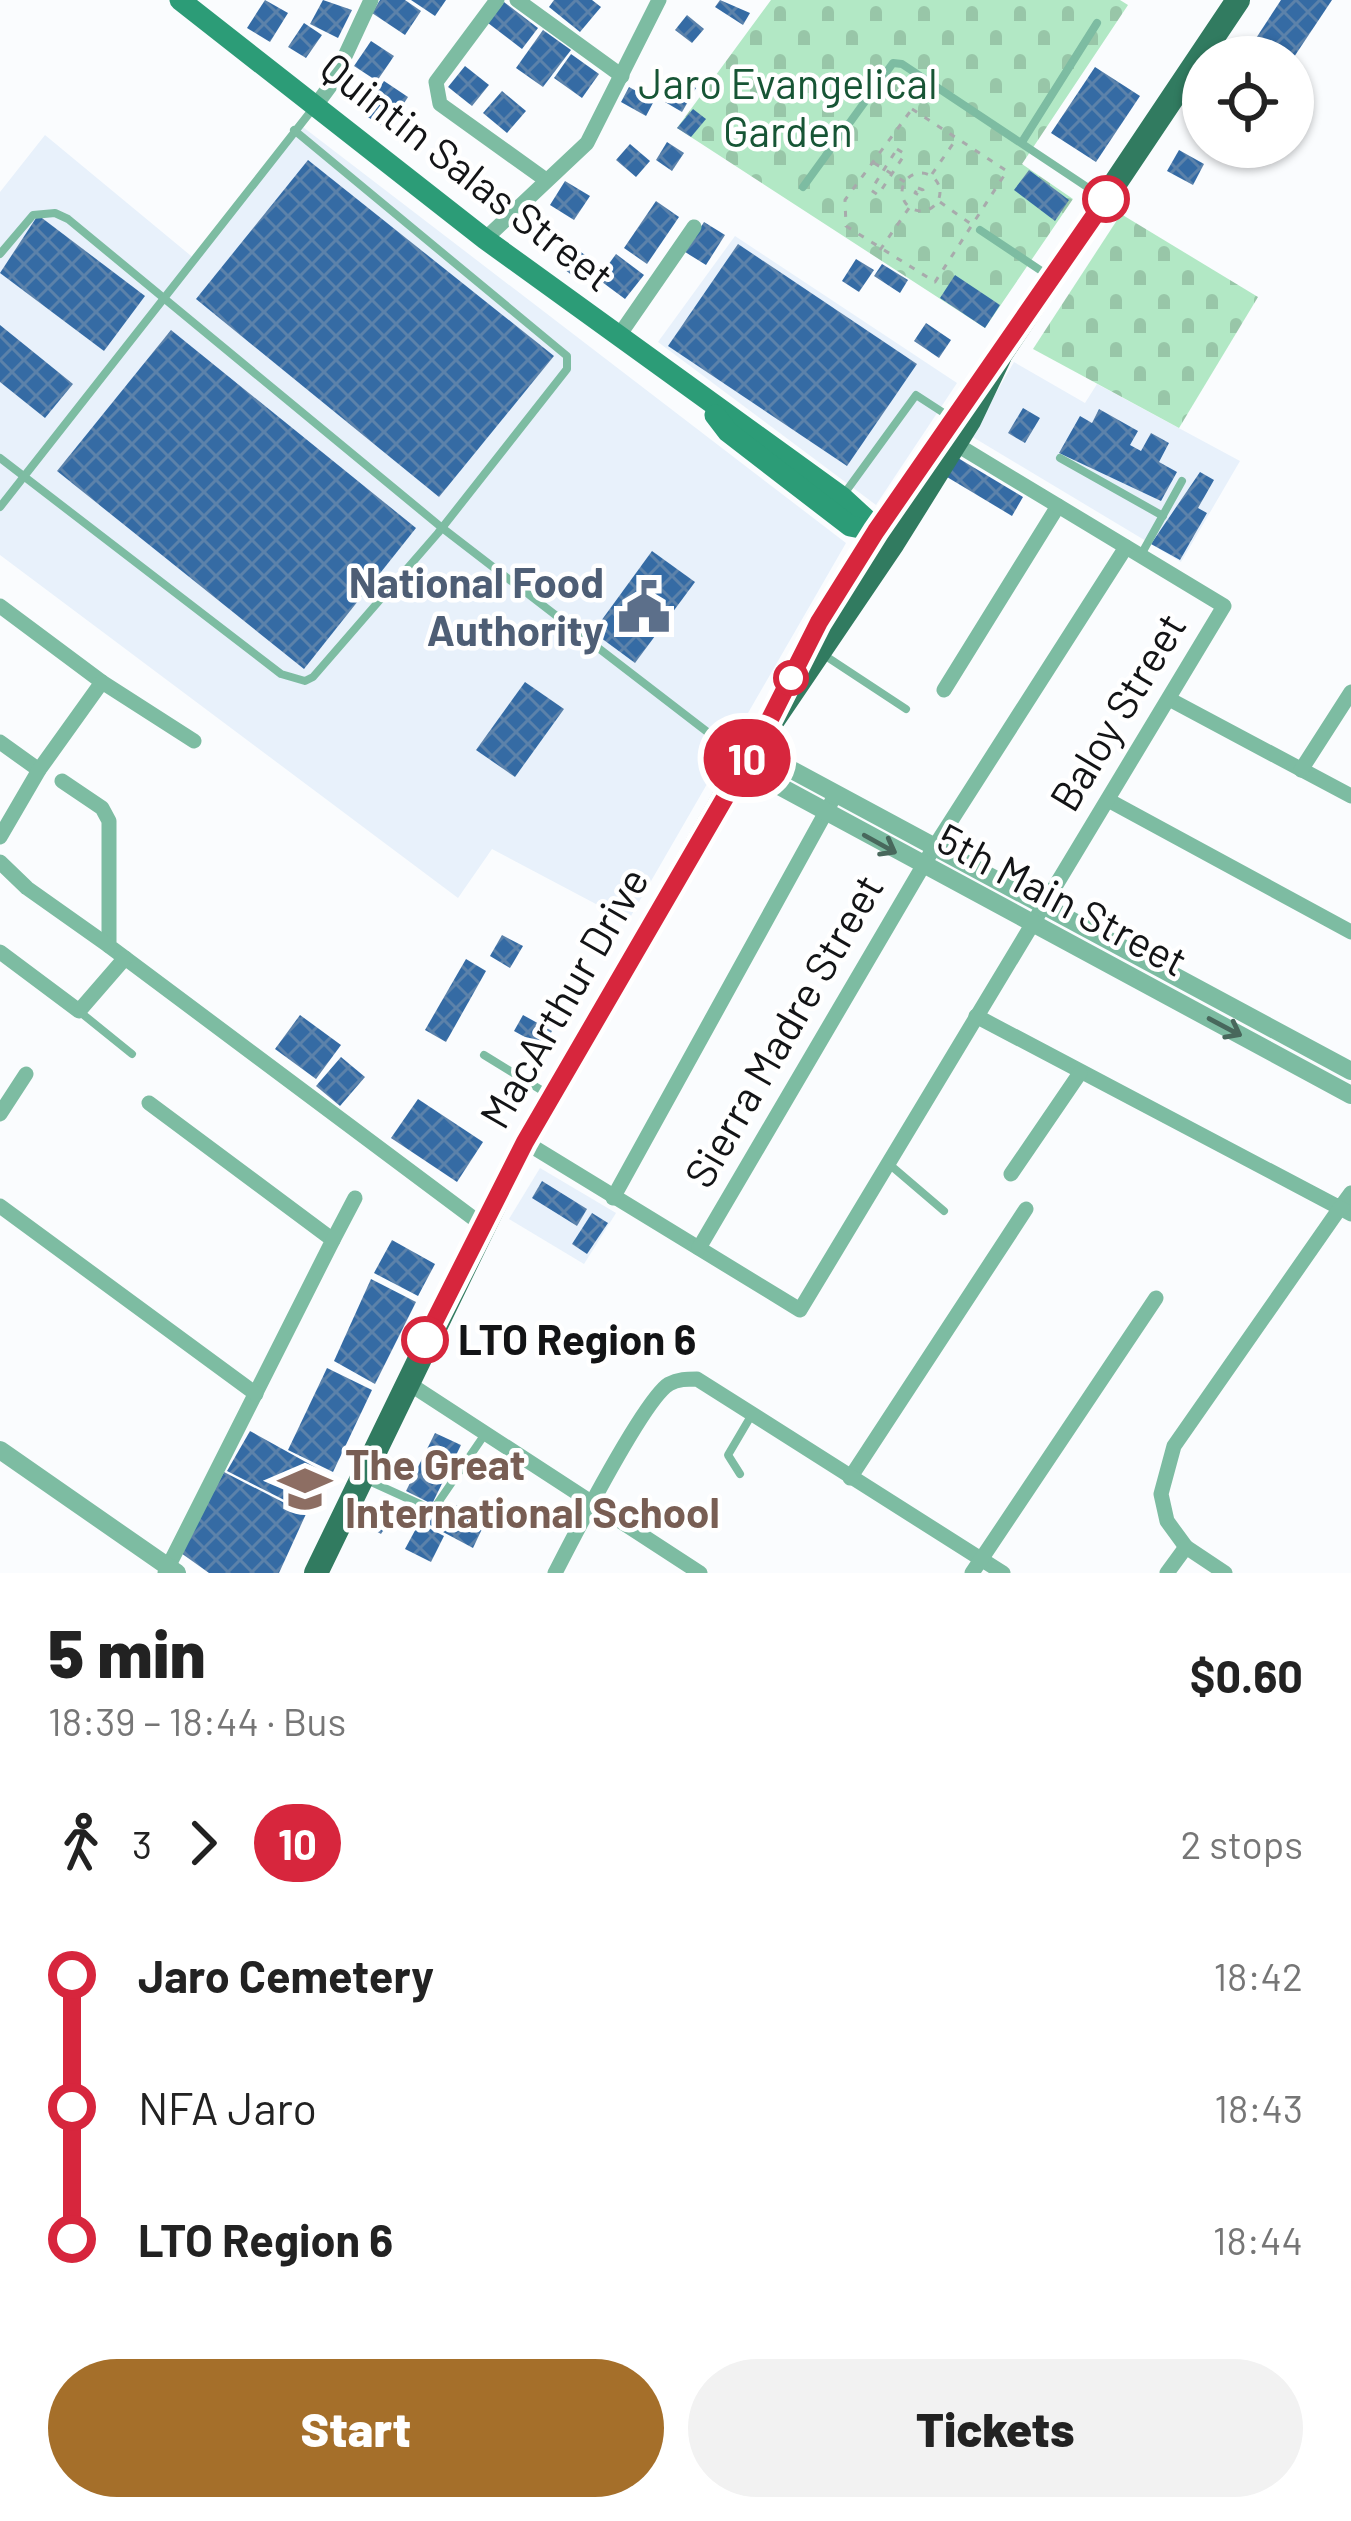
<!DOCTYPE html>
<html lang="en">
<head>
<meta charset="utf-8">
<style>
  body { margin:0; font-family:Barlow,sans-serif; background:#f2f2f2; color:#222; height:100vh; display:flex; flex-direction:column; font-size:45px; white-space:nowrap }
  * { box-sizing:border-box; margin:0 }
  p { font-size:39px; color:#767676 }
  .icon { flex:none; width:66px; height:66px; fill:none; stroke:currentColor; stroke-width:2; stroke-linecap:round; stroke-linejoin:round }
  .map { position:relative; height:1573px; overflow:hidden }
  .drawer { display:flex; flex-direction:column; background:#fff; flex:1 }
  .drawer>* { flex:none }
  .badge { padding:0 24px; border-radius:39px; font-size:42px; line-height:78px }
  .tools { position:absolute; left:1182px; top:36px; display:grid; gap:24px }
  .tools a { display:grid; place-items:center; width:132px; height:132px; border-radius:50%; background:#fff; box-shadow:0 3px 9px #0004; font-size:60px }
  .map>.badge { position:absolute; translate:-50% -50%; box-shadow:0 0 0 6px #fff }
  .legs { display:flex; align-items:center; gap:18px; height:132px; padding:0 48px; font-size:39px }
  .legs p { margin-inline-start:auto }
  .overview { display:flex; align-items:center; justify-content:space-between; height:204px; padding:0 48px }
  h1 { font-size:66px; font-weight:800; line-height:90px }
  .button { display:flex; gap:24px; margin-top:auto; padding:24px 48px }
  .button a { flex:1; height:138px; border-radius:72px; background:#a56f2a; color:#fff; font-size:48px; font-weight:800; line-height:138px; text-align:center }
  .button a+a { background:#f2f2f2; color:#222 }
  ul { padding:0 48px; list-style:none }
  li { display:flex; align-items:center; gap:42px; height:132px; font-size:45px }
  li i { display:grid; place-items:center; width:18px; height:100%; margin:0 15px; background:currentColor }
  li i::after { content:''; width:30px; height:30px; margin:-15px; border:9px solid; border-radius:50%; background:#fff }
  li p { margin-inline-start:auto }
  li:first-child i { background:linear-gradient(#0000 50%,currentColor 0) }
  li:last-child i { background:linear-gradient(currentColor 50%,#0000 0) }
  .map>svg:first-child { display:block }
  .built { fill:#e8f1fb }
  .cemetery { fill:url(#cemetery-stones) }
  .building { fill:url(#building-cross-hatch) }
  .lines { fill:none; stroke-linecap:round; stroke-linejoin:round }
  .path { stroke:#a8aaac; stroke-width:3; stroke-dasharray:6 9; stroke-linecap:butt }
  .service { stroke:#7dbca2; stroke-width:8 }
  .minor { stroke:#7dbca2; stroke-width:15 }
  .tertiary { stroke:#7dbca2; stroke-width:18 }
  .secondary { stroke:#2c9c77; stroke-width:21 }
  .primary { stroke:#317b60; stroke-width:24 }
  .oneway { stroke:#48685c }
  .line-1-casing { stroke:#fff; stroke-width:27 }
  .line-1 { stroke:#d7263d; stroke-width:18 }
  .stop-1-dot { fill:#fff; stroke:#d7263d; stroke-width:6 }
  .labels { text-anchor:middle; stroke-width:9; stroke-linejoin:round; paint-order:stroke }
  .park-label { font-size:42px; fill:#175535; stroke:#fff }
  .street-label { font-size:42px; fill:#131416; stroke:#fff }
  .service-label { font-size:42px; font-weight:bold; fill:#4e5e75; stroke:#fff; text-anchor:end }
  .stop-label { font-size:42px; font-weight:bold; fill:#131416; stroke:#fff; text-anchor:start }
  .education-label { font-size:42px; font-weight:bold; fill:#785e54; stroke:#fff; text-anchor:start }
</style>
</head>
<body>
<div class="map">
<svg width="1351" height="1573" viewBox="0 0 1351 1573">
  <defs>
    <pattern id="cemetery-stones" width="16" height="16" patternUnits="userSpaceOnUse" patternTransform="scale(3)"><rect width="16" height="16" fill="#b2e8c5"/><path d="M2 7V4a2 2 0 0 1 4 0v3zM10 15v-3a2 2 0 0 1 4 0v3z" fill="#98c6a8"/></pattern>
    <pattern id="building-cross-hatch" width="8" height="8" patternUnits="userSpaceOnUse" patternTransform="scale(3)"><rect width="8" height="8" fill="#356ba4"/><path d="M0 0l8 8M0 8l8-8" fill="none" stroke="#5c82aa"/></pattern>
  </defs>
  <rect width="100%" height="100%" fill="#fafcfe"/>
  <g class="built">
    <polygon points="299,124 846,543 628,921 492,849 458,898 0,555 0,192 45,135 196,260"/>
    <polygon points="735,236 957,383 876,505 658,342"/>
    <polygon points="1014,362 1085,403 1097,384 1240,461 1181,562 971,436"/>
    <polygon points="540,1168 616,1213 584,1264 509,1219"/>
  </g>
  <g class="cemetery">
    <polygon points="771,0 1120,0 1128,5 1022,164 1073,199 985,328 677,128"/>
    <polygon points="1121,214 1258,297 1179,428 1033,349"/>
  </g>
  <g class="building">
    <polygon points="265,0 288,13 270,42 247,28"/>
    <polygon points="323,0 352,10 338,38 310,24"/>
    <polygon points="380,0 405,0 421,11 405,35 372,13"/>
    <polygon points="411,0 446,0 435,16"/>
    <polygon points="554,0 592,0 601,7 580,32 549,7"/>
    <polygon points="720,0 750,13 743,25 715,7"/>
    <polygon points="1281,0 1332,0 1294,57 1261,57 1249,49"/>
    <polygon points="504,2 538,28 522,49 488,23"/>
    <polygon points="687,15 704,29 692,43 675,30"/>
    <polygon points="304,23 322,35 306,58 288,47"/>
    <polygon points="543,30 571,50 543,87 516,68"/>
    <polygon points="371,41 394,56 377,81 354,66"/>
    <polygon points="571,54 599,74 582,98 554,78"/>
    <polygon points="465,66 489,85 472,106 448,87"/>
    <polygon points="1095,67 1140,96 1096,162 1051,133"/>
    <polygon points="679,78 696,88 682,112 665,102"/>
    <polygon points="384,81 408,97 387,129 363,114"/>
    <polygon points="629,87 654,101 646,116 621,102"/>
    <polygon points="502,91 526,111 507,133 483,113"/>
    <polygon points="693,109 706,119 691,137 677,128"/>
    <polygon points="667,142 684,153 672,171 656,160"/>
    <polygon points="630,144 650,161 636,177 616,160"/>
    <polygon points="1179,150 1204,164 1193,185 1167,171"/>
    <polygon points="308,160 554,356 439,497 196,299"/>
    <polygon points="1029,170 1069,200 1055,221 1014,190"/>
    <polygon points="565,181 590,196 574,220 550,205"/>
    <polygon points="656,201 679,217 647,264 624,248"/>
    <polygon points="38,215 145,296 104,351 0,273"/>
    <polygon points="704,222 725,235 706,265 685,252"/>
    <polygon points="738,244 917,364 847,466 668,346"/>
    <polygon points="574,247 596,263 582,283 560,266"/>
    <polygon points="616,254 644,275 625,299 598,279"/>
    <polygon points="856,259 874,270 859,292 842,281"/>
    <polygon points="882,264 908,280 900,293 874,276"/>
    <polygon points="955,275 1000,305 985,328 940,298"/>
    <polygon points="926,323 951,340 939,358 914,341"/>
    <polygon points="0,325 73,384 45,418 0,382"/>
    <polygon points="171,330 416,528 304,669 57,471"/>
    <polygon points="1023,408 1040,418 1025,443 1008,433"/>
    <polygon points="1099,409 1138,431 1130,445 1141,451 1151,433 1169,443 1159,462 1177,472 1161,501 1059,453 1080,416 1092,423"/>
    <polygon points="958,458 1023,497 1012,516 947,477"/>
    <polygon points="1200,472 1214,480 1198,508 1207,513 1180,560 1151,544"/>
    <polygon points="652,551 695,582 635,663 593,632"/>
    <polygon points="525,682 564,709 515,777 476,750"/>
    <polygon points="502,935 523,946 510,968 490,956"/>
    <polygon points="466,959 486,971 446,1042 425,1030"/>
    <polygon points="300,1015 341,1045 316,1079 275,1049"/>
    <polygon points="523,1015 552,1031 543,1047 514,1031"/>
    <polygon points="341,1057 365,1077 340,1106 316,1086"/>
    <polygon points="418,1099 483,1142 457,1182 391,1138"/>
    <polygon points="542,1181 587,1209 577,1226 532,1198"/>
    <polygon points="592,1213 608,1223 587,1254 572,1244"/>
    <polygon points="392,1240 435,1264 418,1296 374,1273"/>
    <polygon points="371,1279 416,1302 375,1384 334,1361"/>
    <polygon points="327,1368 372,1390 333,1472 288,1450"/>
    <polygon points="250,1431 331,1476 310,1513 227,1471"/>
    <polygon points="435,1433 461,1445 432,1504 406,1491"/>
    <polygon points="224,1472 306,1514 279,1573 209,1573 181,1553"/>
    <polygon points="467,1502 490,1512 473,1548 428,1524 435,1513"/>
    <polygon points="377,1513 390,1520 381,1534 369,1527"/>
    <polygon points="419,1523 444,1536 431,1562 405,1549"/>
  </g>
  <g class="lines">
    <g class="path">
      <polygon points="912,109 1007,171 935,282 846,226 845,200"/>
      <polygon points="897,149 905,154 878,195 871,190"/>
      <polyline points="874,163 905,182"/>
      <circle cx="921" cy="192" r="19"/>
      <polyline points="932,174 957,138"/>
      <polygon points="918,188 923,190 921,196 915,193"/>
      <polyline points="940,202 971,224"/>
      <polyline points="880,250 909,208"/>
    </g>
    <g class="service">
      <polyline points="1022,142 1097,23"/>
      <polyline points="803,187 893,63 902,64 1099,195"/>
      <polyline points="980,230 1049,276"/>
      <polyline points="0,254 33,215 55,213 68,219 441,527 723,744 740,764"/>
      <polyline points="0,458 281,674 305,681 313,677 438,533 567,369 567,356 294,130"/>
      <polyline points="1060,458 1163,516"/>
      <polyline points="844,494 916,395 953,419"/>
      <polyline points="0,507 315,106"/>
      <polyline points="1142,553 1182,481"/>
      <polyline points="824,655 906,709"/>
      <polyline points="80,1012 132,1054"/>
      <polyline points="484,1055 546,1093"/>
      <polyline points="889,1164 944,1211"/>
      <polyline points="740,1474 728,1455 751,1416"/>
      <polyline points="367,1480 433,1510 485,1434"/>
    </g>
    <g class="minor">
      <polyline points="497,0 436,82 440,104 546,180"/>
      <polyline points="517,0 622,76"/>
      <polyline points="316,105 333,82 371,0"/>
      <polyline points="485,239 587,143 659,0"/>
      <polyline points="618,337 694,227"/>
      <polyline points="0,606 102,682"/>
      <polyline points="944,690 1058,506"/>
      <polyline points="1169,699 1351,796"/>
      <polyline points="0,742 39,770"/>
      <polyline points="1301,770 1351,692"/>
      <polyline points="62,781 102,808 109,821 109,946 481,1224"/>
      <polyline points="1108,800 1351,932"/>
      <polyline points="0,837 39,770 102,682 194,741"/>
      <polyline points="0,862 27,888 109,946"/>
      <polyline points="0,952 79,1011 125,958"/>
      <polyline points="976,1016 1340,1208 1351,1193"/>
      <polyline points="149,1103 333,1240 165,1573"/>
      <polyline points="0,1114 26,1074"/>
      <polyline points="525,1142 800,1310 1224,606 954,443"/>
      <polyline points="1011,1174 1080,1073"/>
      <polyline points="613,1198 832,801"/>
      <polyline points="0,1206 256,1394"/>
      <polyline points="333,1240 355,1198"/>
      <polyline points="699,1248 933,849 1126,547"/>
      <polyline points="405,1381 700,1573"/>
      <polyline points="850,1478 1026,1209"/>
      <polyline points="1186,1547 1167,1521 1161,1494 1174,1446 1340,1208 1351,1214"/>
      <path d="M555 1573C572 1540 644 1399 669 1384 678 1379 687 1379 697 1379L1003 1573"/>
      <polyline points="972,1573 1156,1298"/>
      <polyline points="1167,1573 1186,1547 1225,1573"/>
    </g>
    <g class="tertiary">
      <polyline points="753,749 1351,1071"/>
      <polyline points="742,766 1351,1095"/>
      <polyline points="0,1450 177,1573"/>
    </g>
    <g class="secondary">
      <polyline points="180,0 485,239 842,497 890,541"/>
      <polyline points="715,415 728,432 850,526 876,531"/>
    </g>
    <g class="primary">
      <polyline points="992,367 1238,0"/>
      <polyline points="821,620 933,448"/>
      <polyline points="316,1573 525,1142 742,766 893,543 969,421 999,358"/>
    </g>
  </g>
  <defs><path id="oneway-shaft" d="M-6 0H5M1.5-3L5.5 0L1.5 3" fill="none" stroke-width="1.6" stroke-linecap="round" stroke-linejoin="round" transform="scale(3)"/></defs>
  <g class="oneway">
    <use href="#oneway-shaft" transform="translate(880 844) rotate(29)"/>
    <use href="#oneway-shaft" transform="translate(1225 1027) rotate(28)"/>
  </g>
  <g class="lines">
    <g class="line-1-casing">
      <polyline id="line-1" points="425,1340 525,1142 766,727 819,622 876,531 1106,199"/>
    </g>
    <use href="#line-1" class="line-1"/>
  </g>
  <defs>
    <g id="civic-bare" transform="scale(4.14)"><path d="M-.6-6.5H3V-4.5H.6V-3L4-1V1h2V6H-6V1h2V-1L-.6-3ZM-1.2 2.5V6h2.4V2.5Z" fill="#5c6f8a" stroke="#fff" stroke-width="2.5" paint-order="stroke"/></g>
    <g id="school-bare" transform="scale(4.14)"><path d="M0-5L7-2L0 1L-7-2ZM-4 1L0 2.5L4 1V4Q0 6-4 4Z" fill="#8d6e63" stroke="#fff" stroke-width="2.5" paint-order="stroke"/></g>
  </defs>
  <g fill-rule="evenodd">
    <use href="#civic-bare" x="644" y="607"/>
    <use href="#school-bare" x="305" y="1489"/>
  </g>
  <g class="stop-1-dot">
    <circle cx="1106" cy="199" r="21"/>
    <circle cx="791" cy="678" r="15"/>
    <circle cx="425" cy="1340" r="21"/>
  </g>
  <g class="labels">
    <g class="park-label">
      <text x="788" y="99">Jaro Evangelical<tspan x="788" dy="48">Garden</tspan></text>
    </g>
    <g class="street-label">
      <text transform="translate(467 172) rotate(38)" y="15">Quintin Salas Street</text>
      <text transform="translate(1118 712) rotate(-59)" y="15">Baloy Street</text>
      <text transform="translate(1062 900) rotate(28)" y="15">5th Main Street</text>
      <text transform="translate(564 998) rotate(-60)" y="15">MacArthur Drive</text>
      <text transform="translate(784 1031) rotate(-60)" y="15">Sierra Madre Street</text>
    </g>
    <g class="service-label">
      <text x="604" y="598">National Food<tspan x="604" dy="48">Authority</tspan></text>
    </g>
    <g class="stop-label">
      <text x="458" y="1355">LTO Region 6</text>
    </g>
    <g class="education-label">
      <text x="345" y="1480">The Great<tspan x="345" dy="48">International School</tspan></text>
    </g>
  </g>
</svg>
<div class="tools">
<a><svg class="icon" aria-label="locate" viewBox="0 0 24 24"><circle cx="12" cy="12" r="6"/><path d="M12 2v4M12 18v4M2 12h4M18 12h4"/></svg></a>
</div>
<b class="badge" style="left:747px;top:758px;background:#d7263d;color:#fff">10</b>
</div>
<section class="drawer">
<div class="overview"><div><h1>5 min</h1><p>18:39 – 18:44 · Bus</p></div><b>$0.60</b></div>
<div class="legs"><svg class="icon" aria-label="walk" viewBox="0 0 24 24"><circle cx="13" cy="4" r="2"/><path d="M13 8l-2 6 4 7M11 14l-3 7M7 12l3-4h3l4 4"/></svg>3<svg class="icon" aria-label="forward" viewBox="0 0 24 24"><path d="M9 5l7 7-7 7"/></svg><b class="badge" style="background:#d7263d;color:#fff">10</b><p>2 stops</p></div>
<ul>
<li><i style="color:#d7263d"></i><b>Jaro Cemetery</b><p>18:42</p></li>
<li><i style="color:#d7263d"></i><span>NFA Jaro</span><p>18:43</p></li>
<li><i style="color:#d7263d"></i><b>LTO Region 6</b><p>18:44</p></li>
</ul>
<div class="button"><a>Start</a><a>Tickets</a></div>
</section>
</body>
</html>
